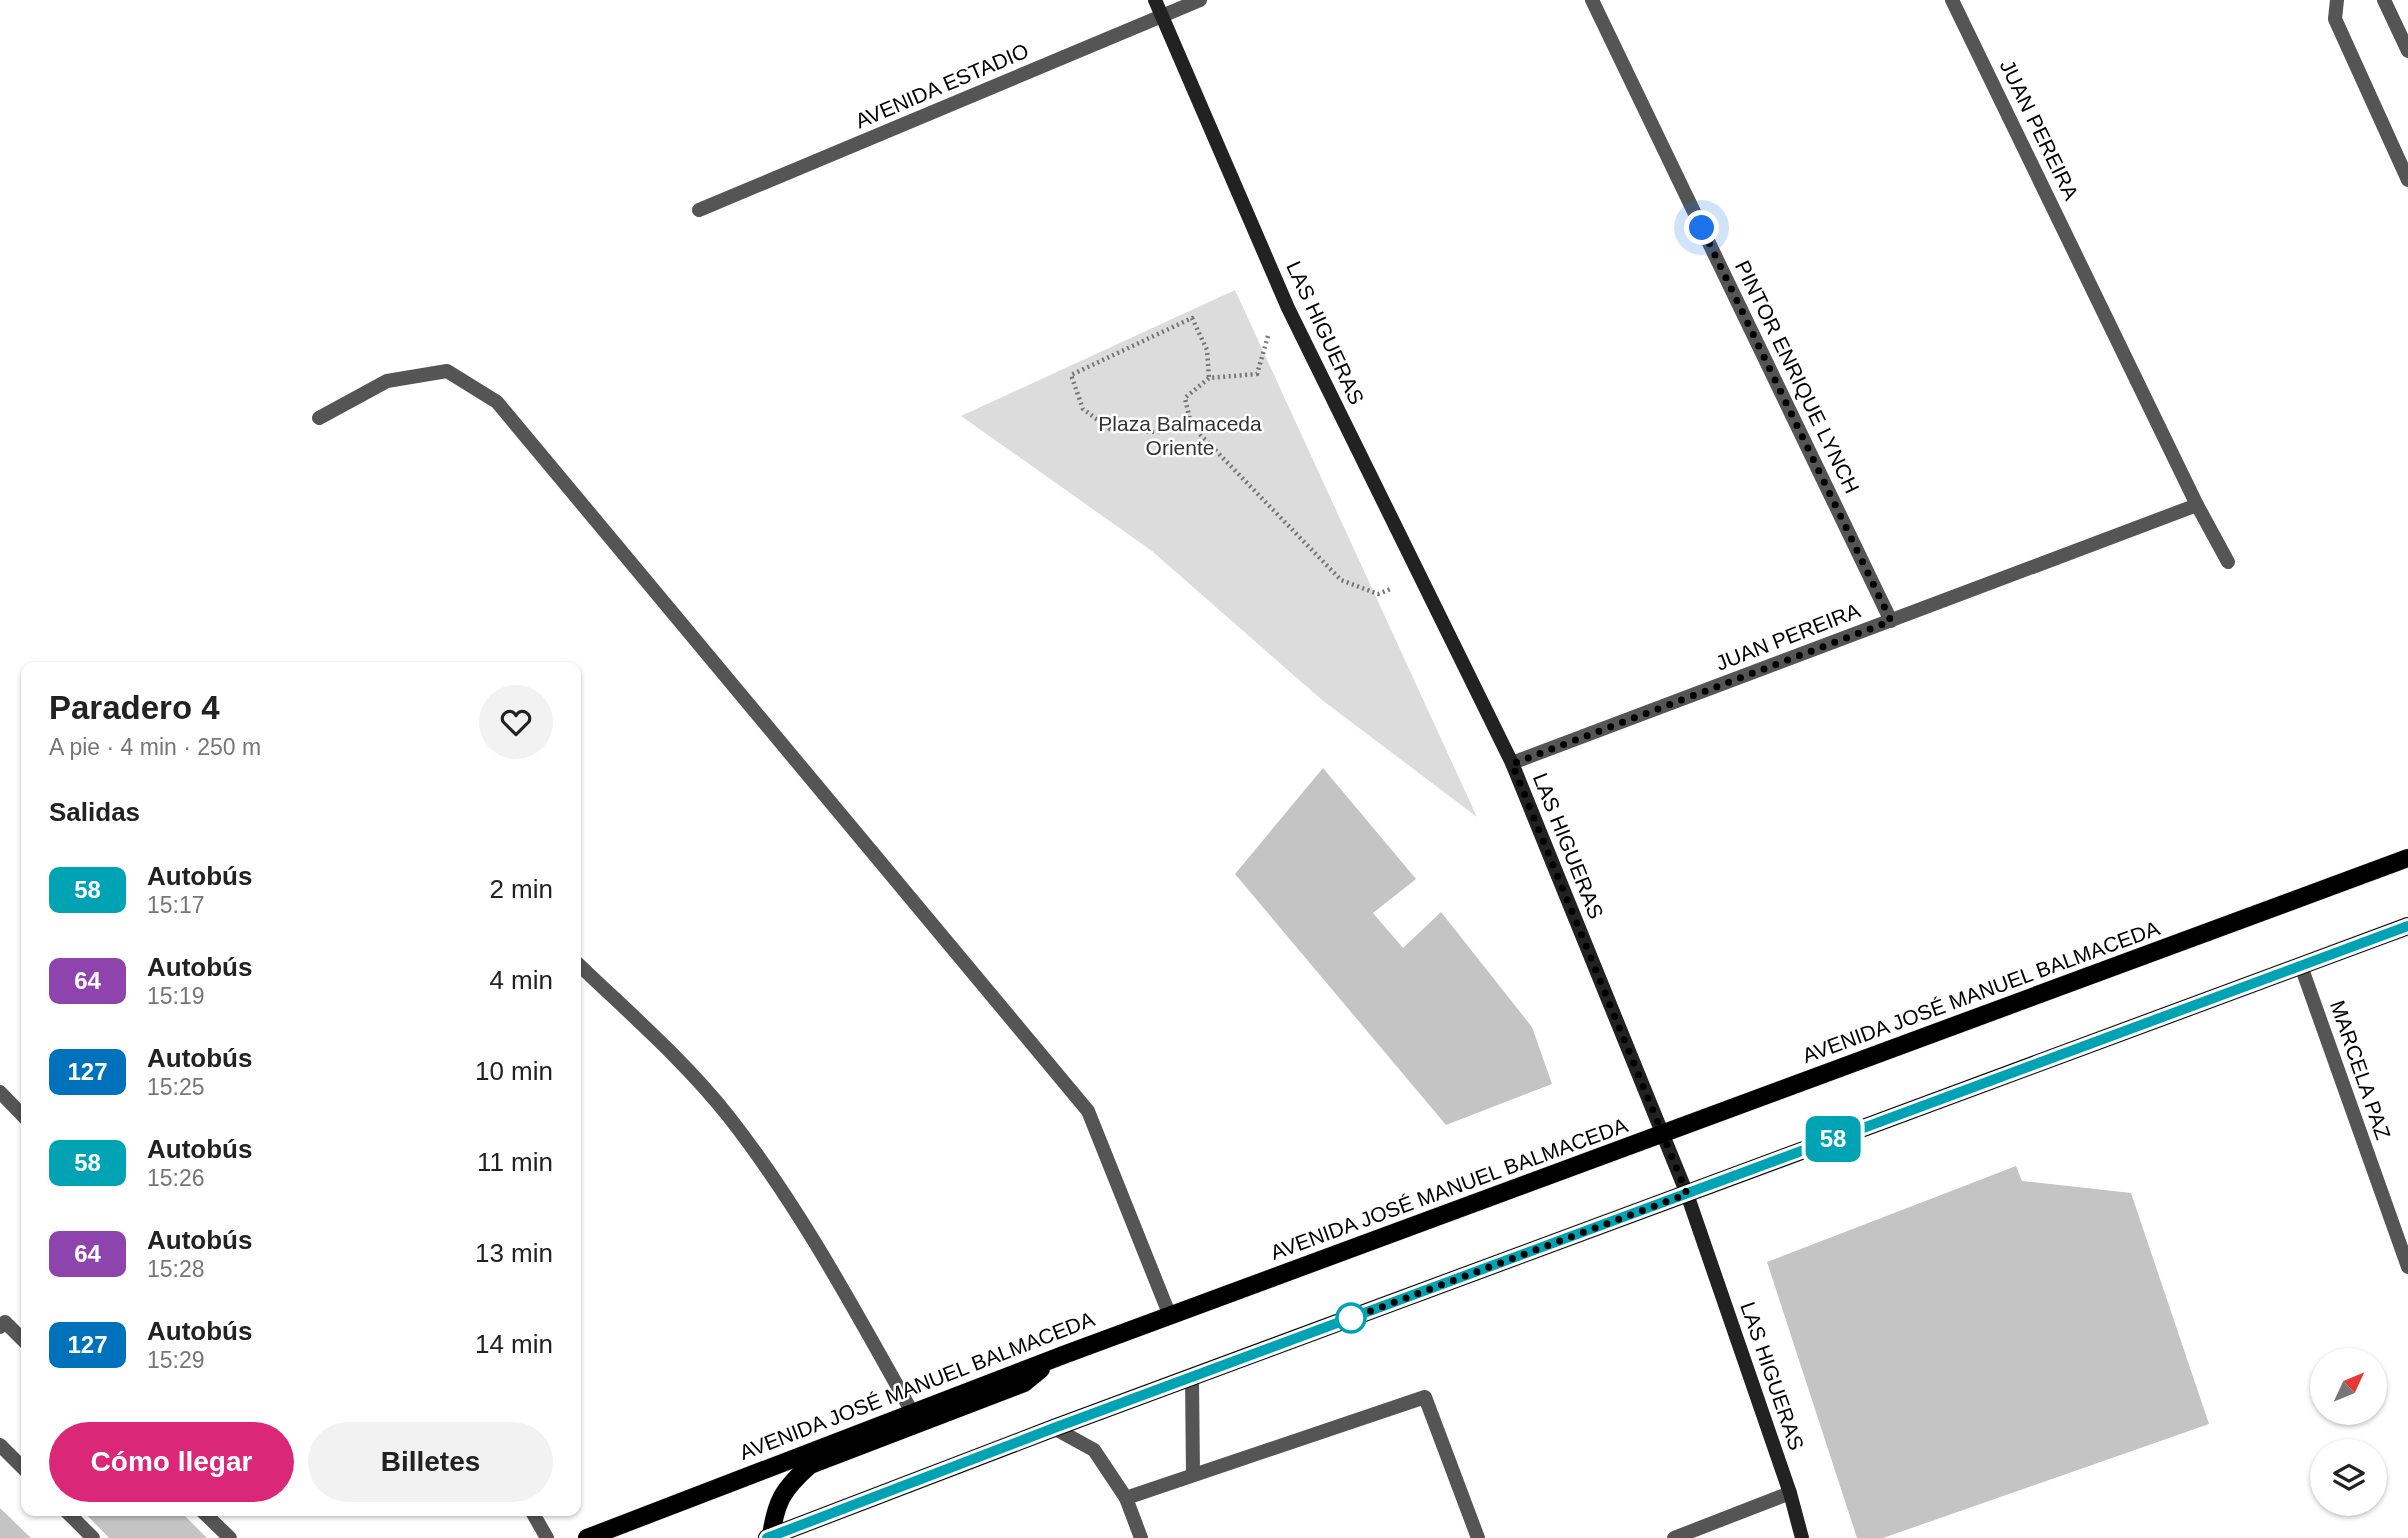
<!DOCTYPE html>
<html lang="es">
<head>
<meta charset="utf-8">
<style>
  body { margin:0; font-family:Arial,sans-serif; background:#f2f2f2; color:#222; height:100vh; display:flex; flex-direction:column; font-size:26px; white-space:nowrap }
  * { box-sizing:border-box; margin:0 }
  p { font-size:23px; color:#767676 }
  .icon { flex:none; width:38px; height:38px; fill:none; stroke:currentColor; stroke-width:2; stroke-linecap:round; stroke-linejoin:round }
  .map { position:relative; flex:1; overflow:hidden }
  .drawer { position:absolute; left:21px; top:662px; width:560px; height:854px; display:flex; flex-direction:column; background:#fff; border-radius:14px; box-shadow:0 2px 5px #0004 }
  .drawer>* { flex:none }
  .badge { padding:0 14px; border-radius:10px; font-size:24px; line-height:46px }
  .needle { width:46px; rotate:46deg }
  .tools { position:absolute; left:2310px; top:1348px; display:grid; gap:14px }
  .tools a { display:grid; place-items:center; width:77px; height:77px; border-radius:50%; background:#fff; box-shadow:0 2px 5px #0004; font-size:35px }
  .you { position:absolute; width:35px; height:35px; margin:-18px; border:5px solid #fff; border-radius:50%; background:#1a73e8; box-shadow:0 0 0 10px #1a73e833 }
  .map>.badge { position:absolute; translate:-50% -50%; box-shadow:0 0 0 4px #fff }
  h2 { padding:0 28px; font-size:26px; line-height:63px }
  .round { display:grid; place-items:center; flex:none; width:74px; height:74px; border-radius:37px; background:#f2f2f2 }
  .overview { display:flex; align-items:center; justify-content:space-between; height:119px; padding:0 28px }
  h1 { font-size:33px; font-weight:800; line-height:52px }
  .cta { display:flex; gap:14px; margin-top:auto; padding:14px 28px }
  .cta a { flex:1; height:80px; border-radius:42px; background:#db2777; color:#fff; font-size:28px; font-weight:800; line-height:80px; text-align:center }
  .cta a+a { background:#f2f2f2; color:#222 }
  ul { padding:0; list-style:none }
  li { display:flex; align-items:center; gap:21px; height:91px; padding:0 28px }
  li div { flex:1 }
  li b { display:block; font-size:26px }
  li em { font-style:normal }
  li .badge { min-width:77px; font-weight:700; text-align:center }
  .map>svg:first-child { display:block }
  .green { fill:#dcdcdc }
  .building { fill:#c4c4c4 }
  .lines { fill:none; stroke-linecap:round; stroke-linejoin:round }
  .primary-casing { stroke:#dbdbdb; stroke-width:19 }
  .path { stroke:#777; stroke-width:4.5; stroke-dasharray:2 3.5; stroke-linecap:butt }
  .lane { stroke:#555; stroke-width:14 }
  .street { stroke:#555; stroke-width:14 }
  .secondary { stroke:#222; stroke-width:14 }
  .primary { stroke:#000; stroke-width:18 }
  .line-casing { stroke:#fff; stroke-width:16 }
  .line { stroke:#00a3b4; stroke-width:10 }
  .walk { stroke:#000; stroke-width:7; stroke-dasharray:0 12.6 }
  .stop-dot { fill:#fff; stroke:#00a3b4; stroke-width:3.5 }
  .labels { text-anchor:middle; stroke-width:5; stroke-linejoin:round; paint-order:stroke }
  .street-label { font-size:21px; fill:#000; stroke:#fff }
  .park-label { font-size:21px; fill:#333; stroke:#fff }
</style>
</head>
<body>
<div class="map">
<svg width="2408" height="1538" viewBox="0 0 2408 1538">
  <rect width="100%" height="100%" fill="#fff"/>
  <polygon class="green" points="1235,290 1477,817 1322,700 1152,551 961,416"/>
  <g class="building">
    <polygon points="1323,768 1416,879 1373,913 1403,948 1441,912 1532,1027 1552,1084 1446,1125 1235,874"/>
    <polygon points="2016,1166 2022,1181 2131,1193 2209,1424 1883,1538 1857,1538 1767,1262"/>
    <polygon points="0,1508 31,1538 0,1538"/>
    <polygon points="82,1510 179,1510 207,1538 109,1538"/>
  </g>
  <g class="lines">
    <g class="primary-casing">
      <g id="primary">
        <path d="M771 1536C776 1501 783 1489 810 1465L1024 1383 1041 1369"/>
        <polyline points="587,1538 1066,1354 2408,858"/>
        <polyline points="767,1538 1054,1428 2408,926"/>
      </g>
    </g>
    <g class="path">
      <polyline points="1268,336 1257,374 1209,378 1185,398 1191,425 1341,580 1378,594 1393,588"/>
      <polyline points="1189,417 1160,432 1110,429 1083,409 1071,375 1192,318 1207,350 1209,378"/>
    </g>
    <g class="lane">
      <polyline points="319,418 387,381 447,371 497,402 1088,1111 1170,1316"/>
      <path d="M576 962C628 1012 684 1060 729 1117 801 1209 855 1311 912 1412"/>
      <polyline points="0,1092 26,1119"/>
      <polyline points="0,1327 5,1322 26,1343"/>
      <polyline points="1192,1377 1193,1475"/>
      <polyline points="1054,1428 1094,1450 1126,1498 1141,1538"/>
      <polyline points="0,1445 26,1471"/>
      <polyline points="1126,1498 1425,1397 1478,1538"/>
      <polyline points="65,1510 93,1538"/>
      <polyline points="201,1510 230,1538"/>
      <polyline points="531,1510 547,1538"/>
      <polyline points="1674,1538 1790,1493"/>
    </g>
    <g class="street">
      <polyline points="1592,0 1891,621"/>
      <polyline points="1952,0 2197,505"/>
      <polyline points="2337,0 2335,19 2408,180"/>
      <polyline points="2384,0 2408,51"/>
      <polyline points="699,210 1200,0"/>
      <polyline points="1512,763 2197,505 2228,562"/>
      <polyline points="2301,966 2408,1267"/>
    </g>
    <polyline class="secondary" points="1155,0 1288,308 1512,763 1687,1194 1790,1493 1802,1538"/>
    <use href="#primary" class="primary"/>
  </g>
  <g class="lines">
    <g class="line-casing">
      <polyline id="line" points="767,1538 1054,1428 2408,926"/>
    </g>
    <use href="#line" class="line"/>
    <polyline class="walk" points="1351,1318 1349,1319 1687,1194 1512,764 1891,621 1702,228"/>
  </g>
  <circle class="stop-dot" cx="1351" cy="1318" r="14"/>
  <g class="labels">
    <g class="street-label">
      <text transform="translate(942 86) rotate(-23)" y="7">AVENIDA ESTADIO</text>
      <text transform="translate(2039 130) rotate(64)" y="7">JUAN PEREIRA</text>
      <text transform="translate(1325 333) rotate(65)" y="7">LAS HIGUERAS</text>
      <text transform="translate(1797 377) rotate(64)" y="7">PINTOR ENRIQUE LYNCH</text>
      <text transform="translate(1788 637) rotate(-21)" y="7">JUAN PEREIRA</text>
      <text transform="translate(1568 846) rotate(68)" y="7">LAS HIGUERAS</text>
      <text transform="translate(1981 992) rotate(-20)" y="7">AVENIDA JOSÉ MANUEL BALMACEDA</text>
      <text transform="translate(2360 1070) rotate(71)" y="7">MARCELA PAZ</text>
      <text transform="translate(1449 1189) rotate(-20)" y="7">AVENIDA JOSÉ MANUEL BALMACEDA</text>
      <text transform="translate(1772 1376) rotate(71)" y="7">LAS HIGUERAS</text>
      <text transform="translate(917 1386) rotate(-21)" y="7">AVENIDA JOSÉ MANUEL BALMACEDA</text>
    </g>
    <g class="park-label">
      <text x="1180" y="431">Plaza Balmaceda<tspan x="1180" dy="24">Oriente</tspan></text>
    </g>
  </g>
</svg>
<div class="tools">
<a><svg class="needle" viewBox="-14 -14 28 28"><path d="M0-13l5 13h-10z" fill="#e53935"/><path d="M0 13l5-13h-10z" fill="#767676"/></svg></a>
<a><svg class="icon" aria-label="layers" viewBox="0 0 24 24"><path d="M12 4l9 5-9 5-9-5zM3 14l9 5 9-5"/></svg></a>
</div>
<div class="you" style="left:1702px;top:228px"></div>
<b class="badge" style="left:1833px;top:1139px;background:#00a3b4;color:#fff">58</b>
<section class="drawer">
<div class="overview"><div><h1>Paradero 4</h1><p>A pie · 4 min · 250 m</p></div><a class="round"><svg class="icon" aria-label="heart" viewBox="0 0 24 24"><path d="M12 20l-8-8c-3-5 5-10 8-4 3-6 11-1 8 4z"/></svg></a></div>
<h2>Salidas</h2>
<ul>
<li><span class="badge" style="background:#00a3b4;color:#fff">58</span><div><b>Autobús</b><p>15:17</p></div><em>2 min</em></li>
<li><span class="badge" style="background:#8e44ad;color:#fff">64</span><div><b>Autobús</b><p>15:19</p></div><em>4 min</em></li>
<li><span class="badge" style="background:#0072bc;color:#fff">127</span><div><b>Autobús</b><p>15:25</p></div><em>10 min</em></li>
<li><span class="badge" style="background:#00a3b4;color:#fff">58</span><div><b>Autobús</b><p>15:26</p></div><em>11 min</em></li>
<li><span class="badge" style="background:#8e44ad;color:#fff">64</span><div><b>Autobús</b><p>15:28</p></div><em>13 min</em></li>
<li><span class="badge" style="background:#0072bc;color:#fff">127</span><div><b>Autobús</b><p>15:29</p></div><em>14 min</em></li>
</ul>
<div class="cta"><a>Cómo llegar</a><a>Billetes</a></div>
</section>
</div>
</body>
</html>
